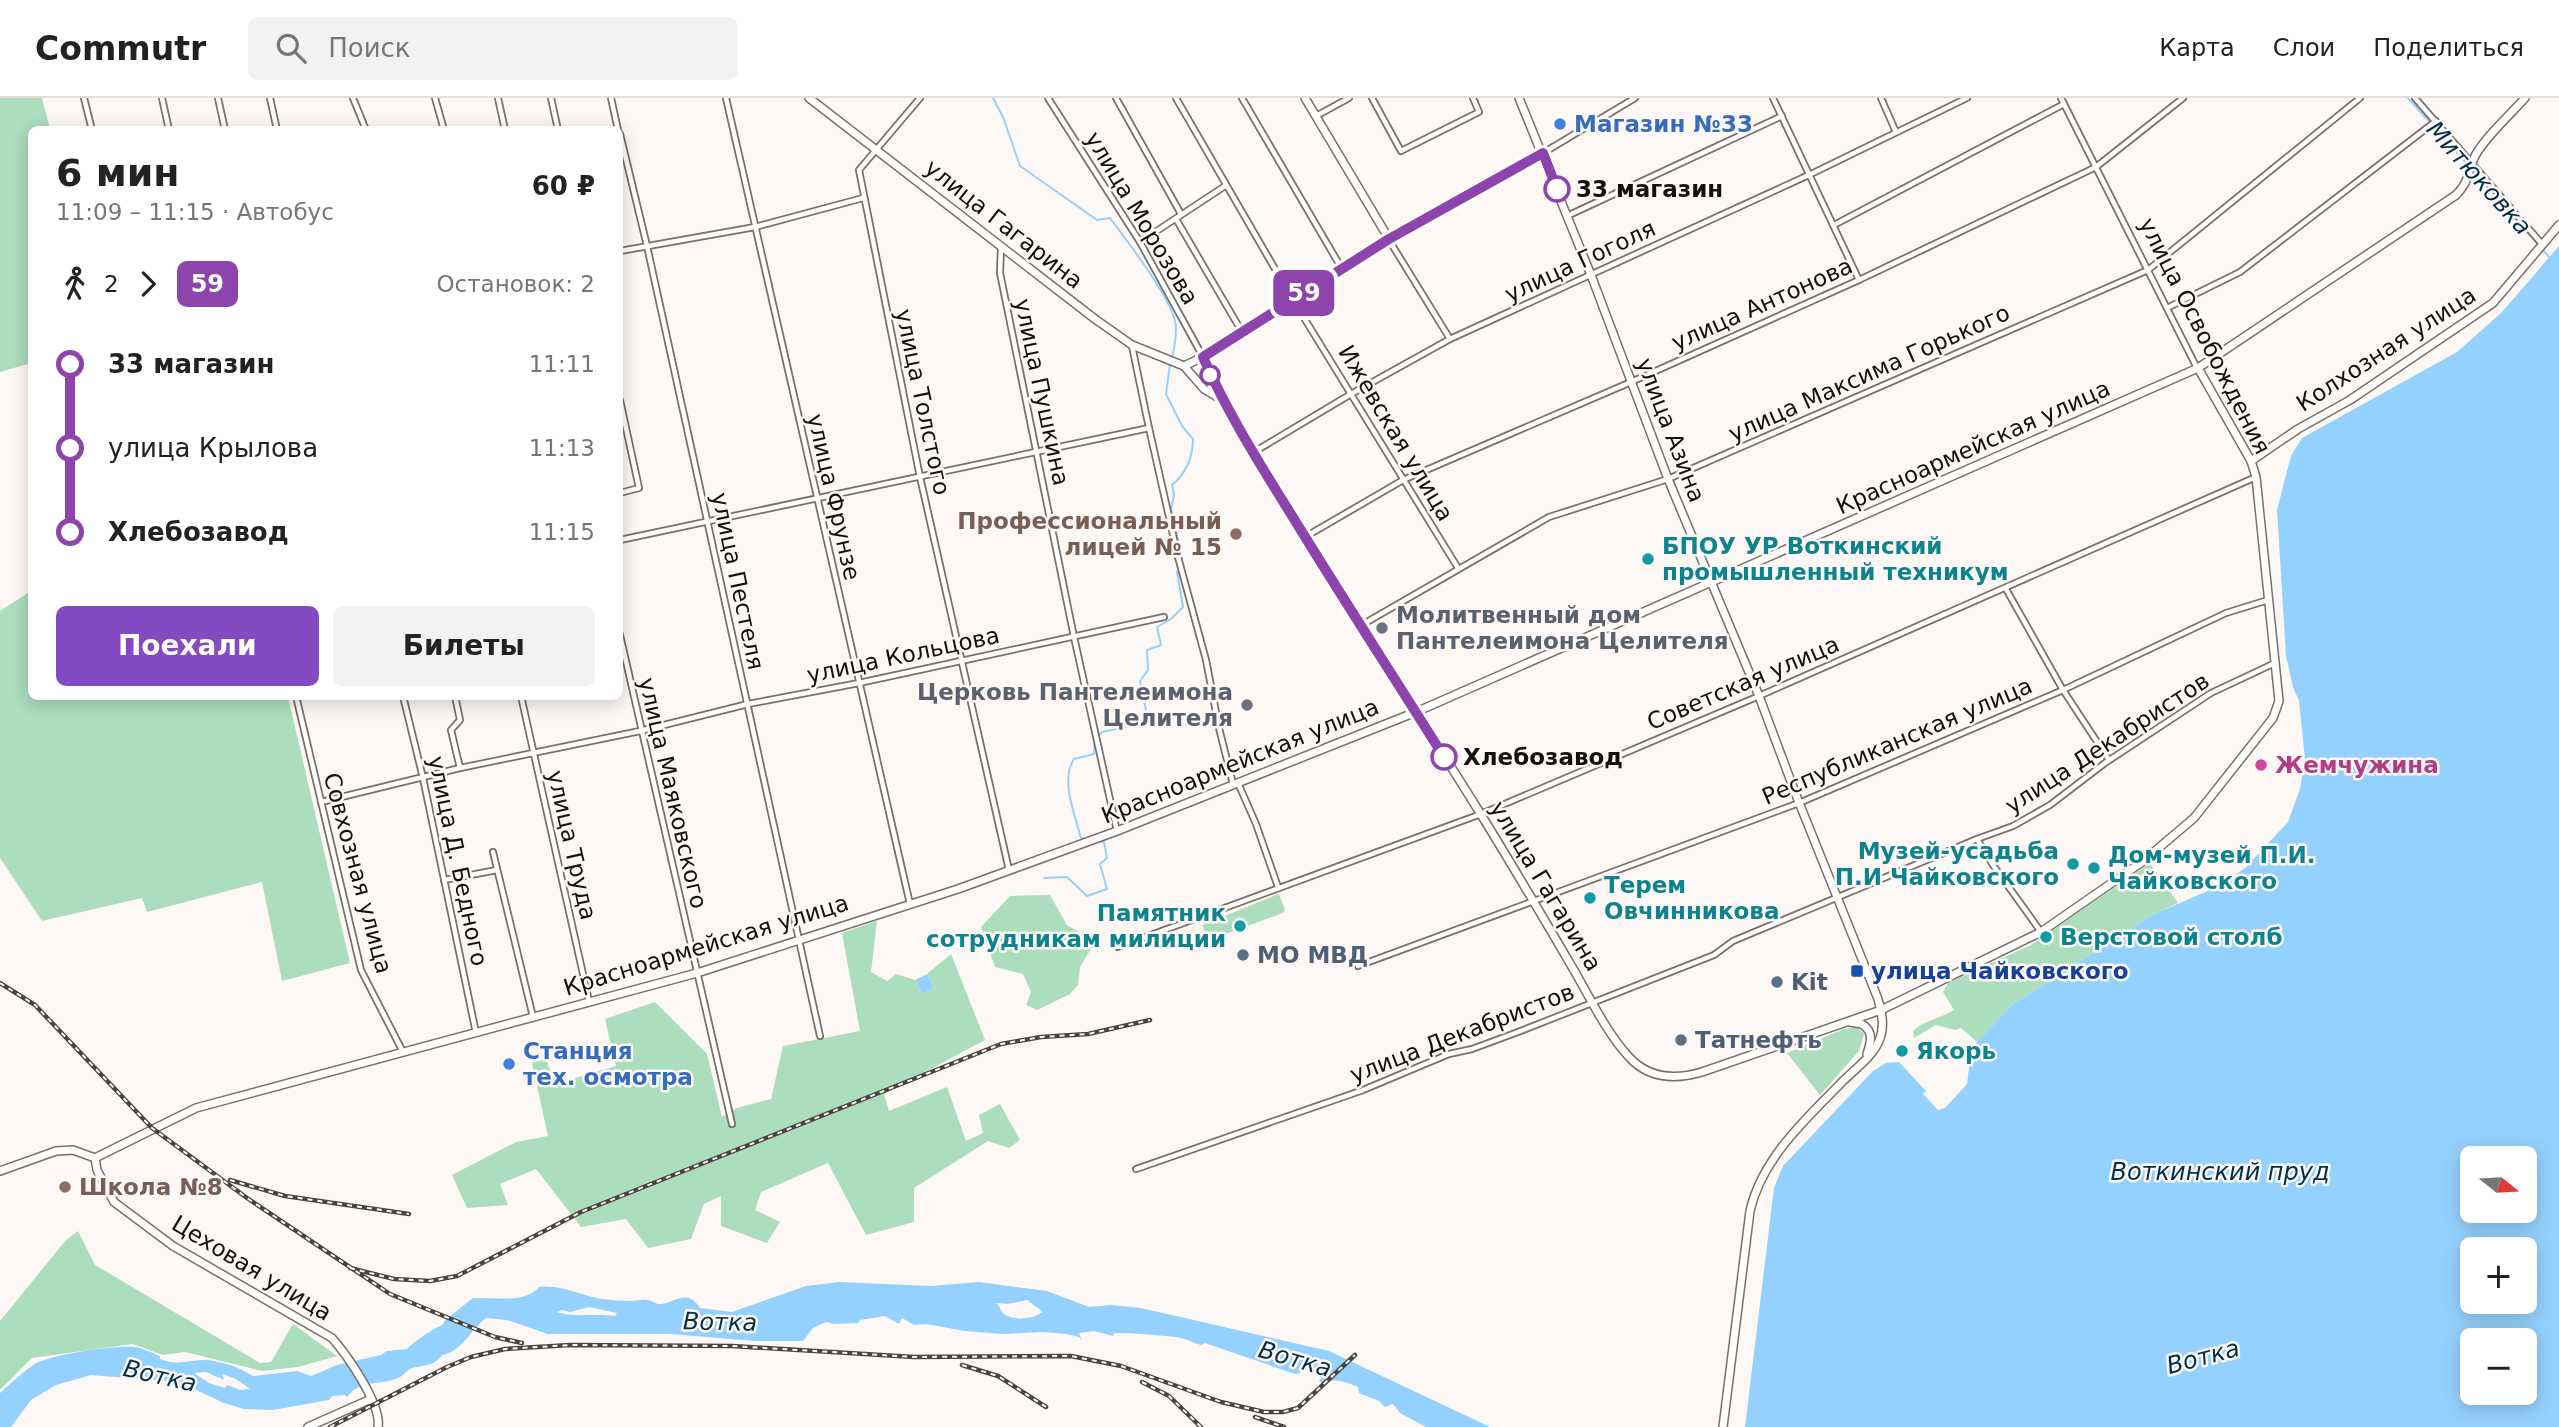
<!DOCTYPE html>
<html lang="ru">
<head>
<meta charset="utf-8">
<style>
  body { margin:0; font-family:"DejaVu Sans",sans-serif; background:#f2f2f2; color:#222; height:100vh; display:flex; flex-direction:column; font-size:26px; white-space:nowrap }
  * { box-sizing:border-box; margin:0 }
  p { font-size:23px; color:#767676 }
  .icon { flex:none; width:38px; height:38px; fill:none; stroke:currentColor; stroke-width:2; stroke-linecap:round; stroke-linejoin:round }
  .map { position:relative; flex:1; overflow:hidden }
  .panel { position:absolute; left:28px; top:28px; width:595px; height:574px; display:flex; flex-direction:column; background:#fff; border-radius:10px; box-shadow:0 4px 18px #0003 }
  .panel>* { flex:none }
  .badge { padding:0 14px; border-radius:10px; font-size:24px; line-height:46px }
  .needle { width:46px; rotate:108deg }
  .tools { position:absolute; left:2460px; top:1048px; display:grid; gap:14px }
  .tools a { display:grid; place-items:center; width:77px; height:77px; border-radius:10px; background:#fff; box-shadow:0 4px 18px #0003; font-size:35px }
  .map>.badge { position:absolute; translate:-50% -50%; box-shadow:0 0 0 4px #fff }
  .legs { display:flex; align-items:center; gap:10px; height:77px; padding:0 28px; font-size:23px }
  .legs p { margin-inline-start:auto }
  .head { display:flex; align-items:center; justify-content:space-between; height:119px; padding:0 28px }
  h1 { font-size:38px; font-weight:800; line-height:52px }
  .primary-button { display:flex; gap:14px; margin-top:auto; padding:14px 28px }
  .primary-button a { flex:1; height:80px; border-radius:10px; background:#834ac1; color:#fff; font-size:28px; font-weight:800; line-height:80px; text-align:center }
  .primary-button a+a { background:#f2f2f2; color:#222 }
  ul { padding:0 28px; list-style:none }
  li { display:flex; align-items:center; gap:24px; height:84px; font-size:26px }
  li i { display:grid; place-items:center; width:10px; height:100%; margin:0 9px; background:currentColor }
  li i::after { content:''; width:18px; height:18px; margin:-9px; border:5px solid; border-radius:50%; background:#fff }
  li p { margin-inline-start:auto }
  li:first-child i { background:linear-gradient(#0000 50%,currentColor 0) }
  li:last-child i { background:linear-gradient(currentColor 50%,#0000 0) }
  header { display:flex; align-items:center; gap:42px; box-sizing:border-box; height:98px; padding:0 35px; background:#fff; border-bottom:2px solid #e0e0e0 }
  header strong { font-size:33px }
  nav { display:flex; gap:38px; margin-inline-start:auto; font-size:24px }
  .search { width:490px; height:63px; background:#f2f2f2; display:flex; align-items:center; gap:18px; box-sizing:border-box; padding:0 24px; border-radius:10px; color:#767676; font-size:26px }
  .map>svg:first-child { display:block }
  .green { fill:#acddbc }
  .water { fill:#95d1fe; fill-rule:evenodd }
  .lines { fill:none; stroke-linecap:round; stroke-linejoin:round }
  .stream { stroke:#95d1fe; stroke-width:2 }
  .street-casing { stroke:#7a6f69; stroke-width:8 }
  .secondary-casing { stroke:#7a6f69; stroke-width:10 }
  .street { stroke:#fff; stroke-width:4.5 }
  .secondary { stroke:#fff; stroke-width:7 }
  .rail-casing { stroke:#484441; stroke-width:4.5 }
  .rail { stroke:#fdf8f5; stroke-width:2; stroke-dasharray:5; stroke-linecap:butt }
  .line-1-casing { stroke:#fff; stroke-width:16 }
  .line-1 { stroke:#8e44ad; stroke-width:10 }
  .shop-dot { fill:#3f7fe0; stroke:#fdf8f5; stroke-width:2.5 }
  .stop-1-dot { fill:#fff; stroke:#8e44ad; stroke-width:3.5 }
  .education-dot { fill:#8d6e63; stroke:#fdf8f5; stroke-width:2.5 }
  .culture-dot { fill:#0f9aa8; stroke:#fdf8f5; stroke-width:2.5 }
  .worship-dot { fill:#6b7280; stroke:#fdf8f5; stroke-width:2.5 }
  .hotel-dot { fill:#d1479c; stroke:#fdf8f5; stroke-width:2.5 }
  .service-dot { fill:#5c6f8a; stroke:#fdf8f5; stroke-width:2.5 }
  .transit-dot { fill:#1a4fb4; stroke:#fdf8f5; stroke-width:2.5 }
  .labels { text-anchor:middle; stroke-width:5; stroke-linejoin:round; paint-order:stroke }
  .shop-label { font-size:23px; font-weight:bold; fill:#366cbe; stroke:#fdf8f5; text-anchor:start }
  .stop-label { font-size:23px; font-weight:bold; fill:#14100d; stroke:#fdf8f5; text-anchor:start }
  .street-label { font-size:23px; fill:#14100d; stroke:#fdf8f5 }
  .education-label { font-size:23px; font-weight:bold; fill:#785e54; stroke:#fdf8f5; text-anchor:end }
  .culture-label { font-size:23px; font-weight:bold; fill:#0d838f; stroke:#fdf8f5; text-anchor:start }
  .worship-label { font-size:23px; font-weight:bold; fill:#5b616d; stroke:#fdf8f5; text-anchor:start }
  .hotel-label { font-size:23px; font-weight:bold; fill:#b23c85; stroke:#fdf8f5; text-anchor:start }
  .service-label { font-size:23px; font-weight:bold; fill:#4e5e75; stroke:#fdf8f5; text-anchor:start }
  .transit-label { font-size:23px; font-weight:bold; fill:#164399; stroke:#fdf8f5; text-anchor:start }
  .water-label { font-size:24px; font-style:italic; fill:#00304d; stroke:#fdf8f5 }
</style>
</head>
<body>
<header>
<strong>Commutr</strong>
<div class="search"><svg class="icon" aria-label="search" viewBox="0 0 24 24"><circle cx="10" cy="10" r="6"/><path d="M15 15l6 6"/></svg>Поиск</div>
<nav><a>Карта</a><a>Слои</a><a>Поделиться</a></nav>
</header>
<div class="map">
<svg width="2559" height="1329" viewBox="0 0 2559 1329">
  <rect width="100%" height="100%" fill="#fdf8f5"/>
  <g class="green">
    <polygon points="0,0 42,0 50,31 32,32 31,265 0,274"/>
    <polygon points="31,493 32,598 288,599 350,865 282,883 262,784 147,814 142,800 42,823 0,760 0,513"/>
    <path d="M2150 765 2178 805 2154 816 2013 906 1977 944 1961 930 1955 932 1936 927 1914 940 1913 933C1924 922 1940 921 1954 912L1943 894 1948 885 2031 847Z"/>
    <polygon points="1279,796 1285,812 1283,815 1209,842 1202,827"/>
    <polygon points="1050,797 1067,827 1095,844 1080,869 1078,887 1070,896 1037,912 1026,907 1031,894 1023,876 995,869 981,829 1010,798"/>
    <polygon points="877,823 871,874 887,883 896,876 915,882 922,896 934,890 927,876 951,856 985,942 884,996 889,1013 947,989 966,1043 983,1035 979,1017 1000,1006 1020,1042 1009,1050 988,1043 914,1090 914,1124 866,1137 828,1065 761,1094 755,1112 780,1124 767,1145 721,1128 721,1098 704,1106 691,1141 648,1150 626,1121 581,1129 536,1071 500,1086 508,1107 467,1110 452,1077 516,1044 548,1038 532,965 546,961 555,986 616,968 605,921 655,904 707,956 722,1019 737,1010 771,1001 783,948 860,933 842,835"/>
    <polygon points="1857,929 1864,936 1859,953 1820,997 1787,955 1844,931"/>
    <polygon points="78,1133 95,1167 260,1265 271,1264 293,1226 337,1258 298,1269 262,1273 185,1254 163,1257 133,1246 32,1260 0,1292 0,1223 66,1142"/>
  </g>
  <g class="water">
    <path d="M2559 148V1329H1745L1774 1090 1783 1068 1873 973 1886 965 1899 964 1926 993 1923 996 1938 1012 1945 1010 1967 986 1970 962 1977 944 2013 906 2154 816 2222 787 2246 769 2288 724 2300 691 2305 661 2299 603 2293 589 2286 558 2277 412 2291 358 2302 340 2311 335 2457 254 2502 214ZM2525 1060V1113H2473V1060ZM2473 1152H2525V1204H2473ZM2473 1242H2525V1295H2473Z"/>
    <polygon points="927,876 934,890 922,896 915,882"/>
    <path d="M839 1184 931 1188 979 1184 1047 1193 1089 1209 1111 1207 1141 1210 1329 1253 1490 1329H1426L1400 1315 1393 1306 1385 1309 1379 1303 1359 1295 1358 1289C1345 1284 1335 1279 1322 1286L1319 1283 1321 1280 1314 1271 1305 1270 1300 1275 1295 1276 1205 1245 1201 1247C1193 1245 1182 1239 1175 1239 1155 1237 1135 1235 1114 1235L1113 1238 1094 1233 1079 1235 1082 1243 1079 1239 1067 1236 1043 1234 1003 1236 965 1233 926 1226 914 1227 902 1220 899 1226 885 1218 860 1222 858 1225 834 1226 826 1224 813 1230 803 1243H754L671 1236H548L507 1222 486 1220C471 1231 462 1254 442 1257 435 1268 424 1267 412 1270 407 1272 403 1278 398 1280 379 1288 361 1281 347 1299L345 1297 332 1298 329 1302 273 1312 244 1311 224 1305 179 1284 91 1277 56 1287 31 1302 11 1329H0V1295C11 1285 22 1275 33 1267 47 1257 123 1245 140 1250 146 1252 153 1255 160 1258V1261C176 1268 189 1262 205 1262 223 1263 238 1269 253 1278L297 1273 311 1278 337 1267 381 1257 387 1253 407 1251C412 1245 434 1230 442 1227L445 1222 473 1200C492 1199 526 1206 539 1189 562 1186 580 1198 603 1201 612 1202 621 1203 630 1203 635 1203 642 1201 647 1202 652 1202 655 1207 662 1206 677 1203 688 1191 700 1210L732 1214 806 1188ZM1027 1202 1043 1214C1033 1221 1012 1224 1002 1214 1000 1211 999 1207 996 1205L1008 1206ZM589 1209 617 1215 615 1218C595 1215 575 1220 556 1214L562 1212 570 1214ZM206 1274 224 1282 222 1276 236 1281 250 1291 240 1292 227 1287 225 1290 209 1285 194 1275Z"/>
  </g>
  <g class="lines">
    <g class="stream">
      <path d="M993 0 1003 19 1020 68 1097 122 1110 120C1127 143 1169 197 1175 223 1178 235 1174 249 1172 261"/>
      <polyline points="2408,0 2468,67"/>
      <polyline points="2472,71 2538,146"/>
      <polyline points="2541,150 2550,160"/>
      <path d="M1170 267 1166 296 1182 328 1193 341C1193 358 1186 376 1172 387L1174 397 1171 411 1182 460 1181 464"/>
      <polyline points="1099,638 1102,634 1130,628 1147,617 1140,583 1148,572 1147,552 1161,547 1157,529 1171,521 1183,509 1177,474 1179,469"/>
      <path d="M1088 741 1081 740C1075 717 1060 682 1074 661L1094 656 1095 642"/>
      <polyline points="1044,780 1067,779 1087,798 1107,791 1100,766 1107,760 1104,744 1097,743"/>
    </g>
    <g class="street-casing">
      <g id="street">
        <polyline points="84,0 92,32"/>
        <polyline points="162,0 169,32"/>
        <polyline points="218,0 225,32"/>
        <polyline points="270,0 277,32"/>
        <polyline points="353,0 366,32"/>
        <polyline points="435,0 444,32"/>
        <polyline points="498,0 505,32"/>
        <polyline points="551,0 558,32"/>
        <polyline points="611,0 618,32"/>
        <polyline points="726,0 910,806"/>
        <polyline points="920,0 859,72 920,379 1009,772"/>
        <polyline points="1048,0 1140,144 1203,259"/>
        <polyline points="1116,0 1181,116"/>
        <polyline points="1176,0 1293,202 1458,470"/>
        <polyline points="1242,0 1342,171"/>
        <polyline points="1372,0 1401,53 1479,14 1473,0"/>
        <polyline points="1773,0 1859,182"/>
        <polyline points="1881,0 1896,34"/>
        <polyline points="2061,0 2197,270"/>
        <polyline points="2415,0 2542,146"/>
        <polyline points="1316,18 1349,0"/>
        <polyline points="620,36 647,148 820,938"/>
        <polyline points="1543,55 1635,0"/>
        <polyline points="1567,118 1782,18"/>
        <polyline points="1176,121 1242,234"/>
        <polyline points="1834,127 2064,6"/>
        <polyline points="1389,142 1450,241"/>
        <polyline points="1140,144 1225,88"/>
        <polyline points="1001,150 1000,175 1074,539 1117,733"/>
        <polyline points="620,153 755,129 863,100"/>
        <polyline points="2167,210 2240,174 2436,23"/>
        <polyline points="1132,248 1149,330 1178,459 1206,562 1219,630 1233,686"/>
        <polyline points="620,302 639,390 620,395"/>
        <polyline points="1254,354 1351,296 1450,241 1811,76 1967,0"/>
        <polyline points="1305,439 1403,382 1631,284 1859,182 2096,69 2183,0"/>
        <polyline points="620,442 1149,330"/>
        <polyline points="2006,491 2063,592 2109,662"/>
        <polyline points="1360,528 1549,419 1668,381 2148,172 2360,0"/>
        <polyline points="620,537 732,1026"/>
        <polyline points="296,598 361,872 403,954"/>
        <polyline points="403,598 423,680 476,935"/>
        <polyline points="455,598 460,622 451,632 460,670"/>
        <polyline points="521,598 589,903"/>
        <polyline points="1238,685 1256,726 1278,789"/>
        <polyline points="321,704 460,670 640,633 748,606 859,585 1164,519"/>
        <polyline points="1977,741 1993,767 2041,834"/>
        <polyline points="493,754 533,919"/>
        <polyline points="444,782 497,772"/>
        <polyline points="1118,849 1481,716 1759,598 2256,379"/>
        <polyline points="1358,868 1799,705 2063,592 2226,515 2268,502"/>
        <polyline points="1136,1071 1363,992 1449,956 1472,951 1518,934 1714,857 1733,843 1977,741 2013,728 2050,707 2105,665 2211,595 2275,565"/>
      </g>
    </g>
    <g class="secondary-casing">
      <g id="secondary">
        <polyline points="809,0 1095,221 1132,247 1184,268"/>
        <polyline points="1305,0 1389,141"/>
        <path d="M1519 0 1591 177 1668 381 1759 598 1796 697 1878 901C1882 916 1885 929 1879 943 1872 959 1855 971 1843 983 1806 1021 1762 1060 1750 1113L1723 1329"/>
        <polyline points="1203,259 1389,141 1543,55"/>
        <path d="M1221 301 1204 291 1184 268 1203 259C1229 317 1263 370 1296 425 1356 522 1420 618 1480 715 1513 768 1544 821 1575 874 1591 902 1607 935 1629 959 1649 981 1675 982 1702 974L1881 912 2041 834 2142 764 2194 720 2273 620 2279 603 2256 379 2251 363 2198 270"/>
        <polyline points="2251,363 2298,331 2350,302 2493,205 2559,127"/>
        <path d="M1850 924 1862 926C1874 934 1871 944 1867 956"/>
        <path d="M95 1060 196 1010 697 875 958 791 1117 733 1416 614 2198 270 2456 97C2472 80 2466 74 2475 58 2486 38 2510 17 2525 0"/>
        <path d="M95 1060 97 1072 114 1104 173 1148 332 1240C347 1257 382 1307 378 1329"/>
        <polyline points="0,1073 56,1053 73,1052 95,1060"/>
        <polyline points="308,1329 371,1301"/>
      </g>
    </g>
    <use href="#street" class="street"/>
    <use href="#secondary" class="secondary"/>
    <g class="rail-casing">
      <g id="rail">
        <polyline points="0,885 35,907 152,1030 247,1100 390,1196 495,1239 522,1245"/>
        <polyline points="230,1082 285,1098 409,1116"/>
        <polyline points="350,1170 394,1181 430,1183 457,1178 581,1114 1001,946 1041,939 1088,936 1150,922"/>
        <polyline points="962,1267 998,1278 1046,1309"/>
        <polyline points="1142,1284 1169,1298 1201,1329"/>
        <polyline points="1255,1319 1284,1329"/>
        <polyline points="330,1329 447,1269 471,1259 505,1251 570,1247 732,1248 914,1259 1071,1258 1121,1268 1221,1304 1264,1314 1283,1314 1298,1310 1355,1257"/>
      </g>
    </g>
    <use href="#rail" class="rail"/>
  </g>
  <g class="lines">
    <g class="line-1-casing">
      <path id="line-1" d="M1444 659C1397 584 1349 510 1302 434 1267 377 1230 321 1203 259L1389 141 1543 55 1557 91"/>
    </g>
    <use href="#line-1" class="line-1"/>
  </g>
  <g class="shop-dot">
    <circle cx="1560" cy="26" r="7"/>
    <circle cx="509" cy="966" r="7"/>
  </g>
  <g class="stop-1-dot">
    <circle cx="1557" cy="91" r="12"/>
    <circle cx="1210" cy="277" r="9"/>
    <circle cx="1444" cy="659" r="12"/>
  </g>
  <g class="education-dot">
    <circle cx="1236" cy="436" r="7"/>
    <circle cx="65" cy="1089" r="7"/>
  </g>
  <g class="culture-dot">
    <circle cx="1648" cy="461" r="7"/>
    <circle cx="2073" cy="766" r="7"/>
    <circle cx="2094" cy="770" r="7"/>
    <circle cx="1590" cy="800" r="7"/>
    <circle cx="1240" cy="828" r="7"/>
    <circle cx="2046" cy="839" r="7"/>
    <circle cx="1902" cy="953" r="7"/>
  </g>
  <g class="worship-dot">
    <circle cx="1382" cy="530" r="7"/>
    <circle cx="1247" cy="607" r="7"/>
  </g>
  <circle class="hotel-dot" cx="2261" cy="667" r="7"/>
  <g class="service-dot">
    <circle cx="1243" cy="857" r="7"/>
    <circle cx="1777" cy="884" r="7"/>
    <circle cx="1681" cy="942" r="7"/>
  </g>
  <rect class="transit-dot" x="1850" y="866" width="14" height="14" rx="3.5"/>
  <g class="labels">
    <g class="shop-label">
      <text x="1574" y="34">Магазин №33</text>
      <text x="523" y="961">Станция<tspan x="523" dy="26">тех. осмотра</tspan></text>
    </g>
    <g class="stop-label">
      <text x="1576" y="99">33 магазин</text>
      <text x="1463" y="667">Хлебозавод</text>
    </g>
    <g class="street-label">
      <text transform="translate(1142 120) rotate(59)" y="8">улица Морозова</text>
      <text transform="translate(1004 126) rotate(38)" y="8">улица Гагарина</text>
      <text transform="translate(1580 163) rotate(-25)" y="8">улица Гоголя</text>
      <text transform="translate(1762 206) rotate(-24)" y="8">улица Антонова</text>
      <text transform="translate(2205 238) rotate(63)" y="8">улица Освобождения</text>
      <text transform="translate(2386 251) rotate(-33)" y="8">Колхозная улица</text>
      <text transform="translate(1869 275) rotate(-24)" y="8">улица Максима Горького</text>
      <text transform="translate(1042 294) rotate(78)" y="8">улица Пушкина</text>
      <text transform="translate(923 304) rotate(78)" y="8">улица Толстого</text>
      <text transform="translate(1671 332) rotate(69)" y="8">улица Азина</text>
      <text transform="translate(1396 335) rotate(59)" y="8">Ижевская улица</text>
      <text transform="translate(1973 349) rotate(-24)" y="8">Красноармейская улица</text>
      <text transform="translate(834 399) rotate(77)" y="8">улица Фрунзе</text>
      <text transform="translate(738 483) rotate(78)" y="8">улица Пестеля</text>
      <text transform="translate(903 557) rotate(-12)" y="8">улица Кольцова</text>
      <text transform="translate(1743 585) rotate(-23)" y="8">Советская улица</text>
      <text transform="translate(1897 643) rotate(-23)" y="8">Республиканская улица</text>
      <text transform="translate(2107 645) rotate(-33)" y="8">улица Декабристов</text>
      <text transform="translate(1240 663) rotate(-22)" y="8">Красноармейская улица</text>
      <text transform="translate(673 695) rotate(77)" y="8">улица Маяковского</text>
      <text transform="translate(572 747) rotate(77)" y="8">улица Труда</text>
      <text transform="translate(458 763) rotate(78)" y="8">улица Д. Бедного</text>
      <text transform="translate(358 775) rotate(75)" y="8">Совхозная улица</text>
      <text transform="translate(1546 788) rotate(59)" y="8">улица Гагарина</text>
      <text transform="translate(706 847) rotate(-17)" y="8">Красноармейская улица</text>
      <text transform="translate(1462 935) rotate(-21)" y="8">улица Декабристов</text>
      <text transform="translate(252 1170) rotate(31)" y="8">Цеховая улица</text>
    </g>
    <g class="education-label">
      <text x="1222" y="431">Профессиональный<tspan x="1222" dy="26">лицей № 15</tspan></text>
      <text x="79" y="1097" text-anchor="start">Школа №8</text>
    </g>
    <g class="culture-label">
      <text x="1662" y="456">БПОУ УР Воткинский<tspan x="1662" dy="26">промышленный техникум</tspan></text>
      <text x="2059" y="761" text-anchor="end">Музей-усадьба<tspan x="2059" dy="26">П.И Чайковского</tspan></text>
      <text x="2108" y="765">Дом-музей П.И.<tspan x="2108" dy="26">Чайковского</tspan></text>
      <text x="1604" y="795">Терем<tspan x="1604" dy="26">Овчинникова</tspan></text>
      <text x="1226" y="823" text-anchor="end">Памятник<tspan x="1226" dy="26">сотрудникам милиции</tspan></text>
      <text x="2060" y="847">Верстовой столб</text>
      <text x="1916" y="961">Якорь</text>
    </g>
    <g class="worship-label">
      <text x="1396" y="525">Молитвенный дом<tspan x="1396" dy="26">Пантелеимона Целителя</tspan></text>
      <text x="1233" y="602" text-anchor="end">Церковь Пантелеимона<tspan x="1233" dy="26">Целителя</tspan></text>
    </g>
    <g class="hotel-label">
      <text x="2275" y="675">Жемчужина</text>
    </g>
    <g class="service-label">
      <text x="1257" y="865">МО МВД</text>
      <text x="1791" y="892">Kit</text>
      <text x="1695" y="950">Татнефть</text>
    </g>
    <g class="transit-label">
      <text x="1871" y="881">улица Чайковского</text>
    </g>
    <g class="water-label">
      <text transform="translate(2479 80) rotate(48)" y="8">Митюковка</text>
      <text x="2220" y="1082">Воткинский пруд</text>
      <text transform="translate(720 1224) rotate(1)" y="8">Вотка</text>
      <text transform="translate(2203 1259) rotate(-15)" y="8">Вотка</text>
      <text transform="translate(1295 1261) rotate(16)" y="8">Вотка</text>
      <text transform="translate(160 1278) rotate(13)" y="8">Вотка</text>
    </g>
  </g>
</svg>
<div class="tools">
<a><svg class="needle" viewBox="-14 -14 28 28"><path d="M0-13l5 13h-10z" fill="#e53935"/><path d="M0 13l5-13h-10z" fill="#767676"/></svg></a>
<a>+</a>
<a>−</a>
</div>
<b class="badge" style="left:1304px;top:195px;background:#8e44ad;color:#fff">59</b>
<section class="panel">
<div class="head"><div><h1>6 мин</h1><p>11:09 – 11:15 · Автобус</p></div><b>60 ₽</b></div>
<div class="legs"><svg class="icon" aria-label="walk" viewBox="0 0 24 24"><circle cx="13" cy="4" r="2"/><path d="M13 8l-2 6 4 7M11 14l-3 7M7 12l3-4h3l4 4"/></svg>2<svg class="icon" aria-label="forward" viewBox="0 0 24 24"><path d="M9 5l7 7-7 7"/></svg><b class="badge" style="background:#8e44ad;color:#fff">59</b><p>Остановок: 2</p></div>
<ul>
<li><i style="color:#8e44ad"></i><b>33 магазин</b><p>11:11</p></li>
<li><i style="color:#8e44ad"></i><span>улица Крылова</span><p>11:13</p></li>
<li><i style="color:#8e44ad"></i><b>Хлебозавод</b><p>11:15</p></li>
</ul>
<div class="primary-button"><a>Поехали</a><a>Билеты</a></div>
</section>
</div>
</body>
</html>
